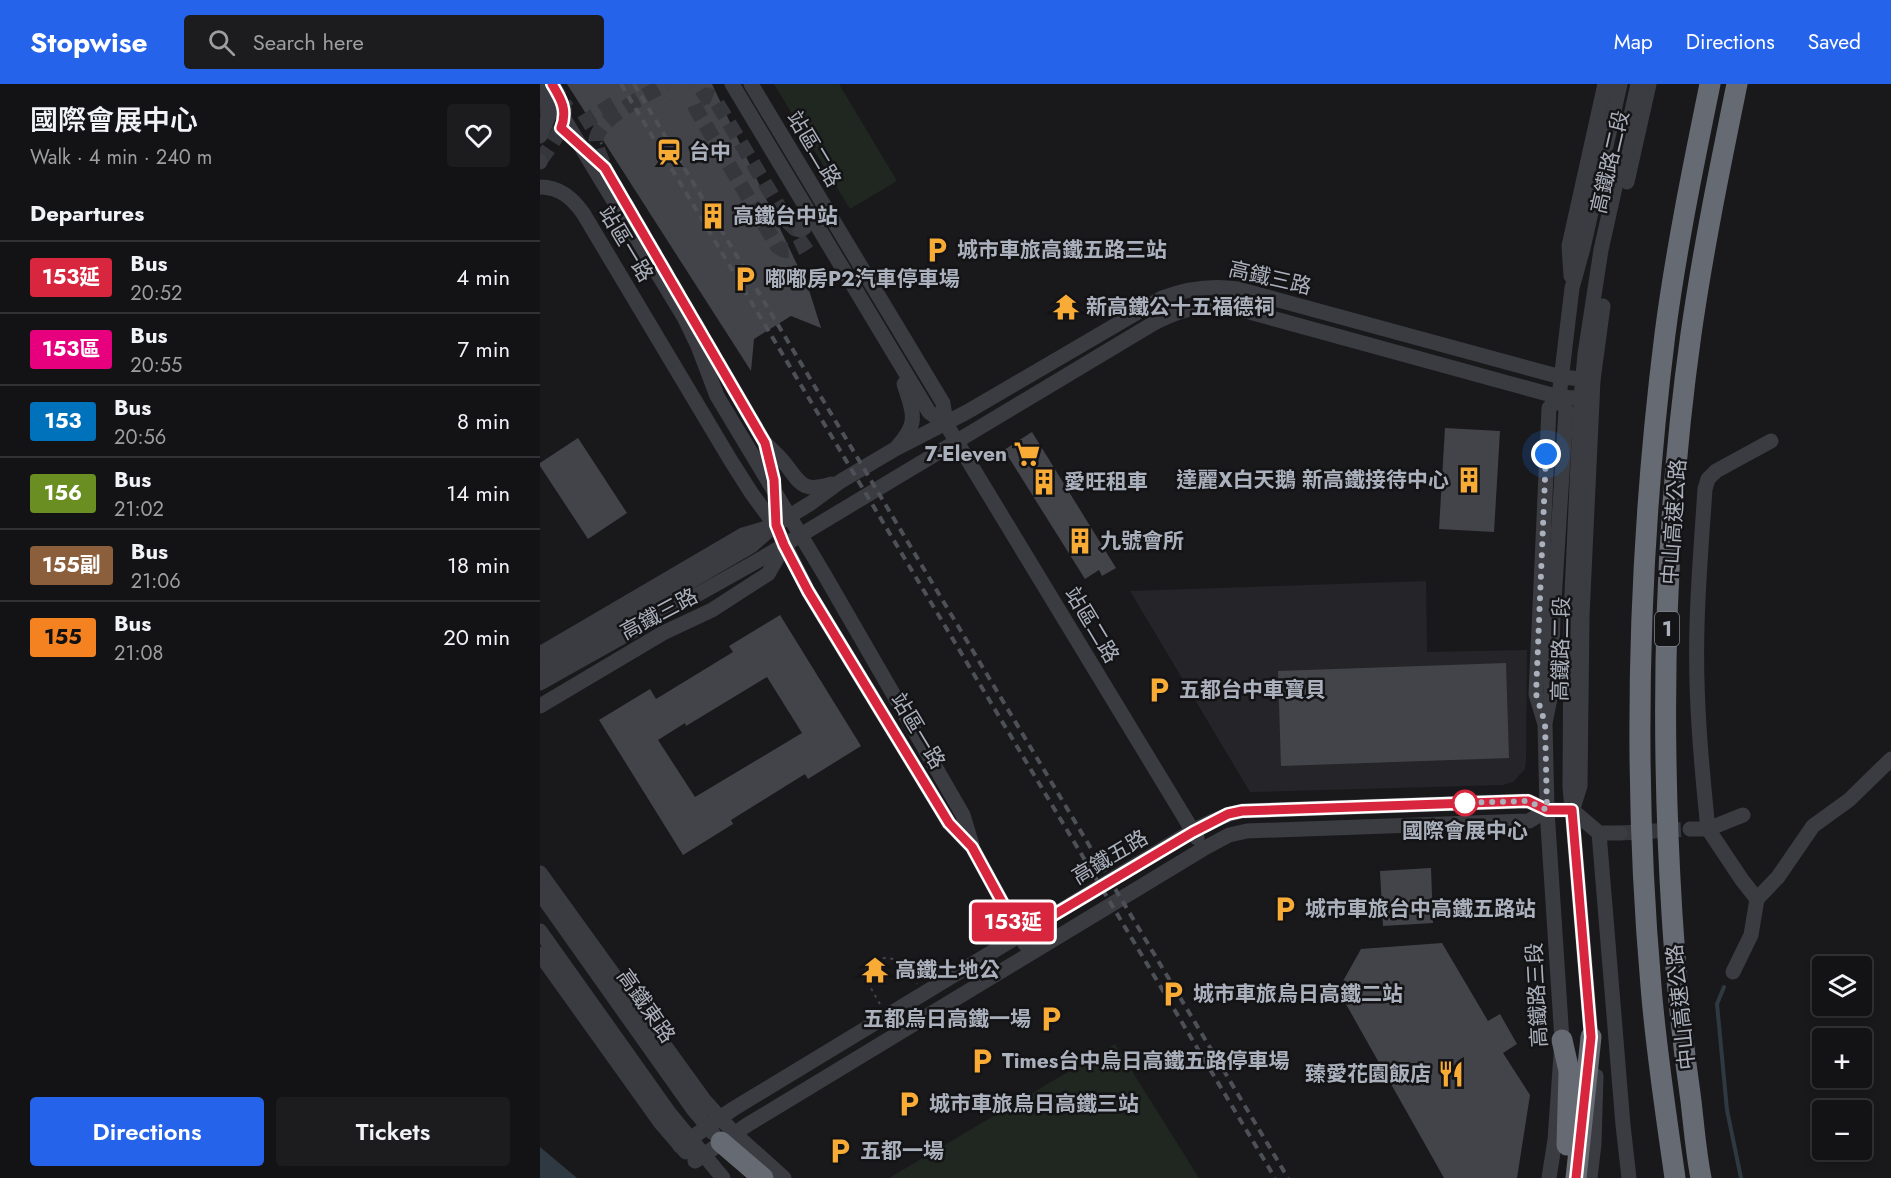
<!DOCTYPE html>
<html lang="en">
<head>
<meta charset="utf-8">
<style>
  body { margin:0; font-family:Jost,"Noto Sans TC",sans-serif; background:#1c1c1e; color:#f1f3f6; height:100vh; display:flex; flex-direction:column; font-size:22px; white-space:nowrap }
  * { box-sizing:border-box; margin:0 }
  p { font-size:20px; color:#9d9ea0 }
  .icon { flex:none; width:33px; height:33px; fill:none; stroke:currentColor; stroke-width:2; stroke-linecap:round; stroke-linejoin:round }
  .map { position:relative; flex:1; overflow:hidden }
  .side { display:flex; flex-direction:column; background:#131315; width:540px }
  .side>* { flex:none }
  .badge { padding:0 12px; border-radius:4px; font-size:21px; line-height:39px }
  .fabs { position:absolute; left:1272px; top:872px; display:grid; gap:12px }
  .fabs a { display:grid; place-items:center; width:60px; height:60px; border-radius:6px; background:#131315; box-shadow:0 3px 9px #0003,0 0 0 2px #323234; font-size:30px }
  .you { position:absolute; width:30px; height:30px; margin:-15px; border:4px solid #fff; border-radius:50%; background:#1a73e8; box-shadow:0 0 0 9px #1a73e833 }
  .map>.badge { position:absolute; translate:-50% -50%; box-shadow:0 0 0 3px #fff }
  h2 { padding:0 30px; font-size:22px; line-height:54px }
  .round { display:grid; place-items:center; flex:none; width:63px; height:63px; border-radius:6px; background:#1c1c1e }
  .summary { display:flex; align-items:center; justify-content:space-between; height:102px; padding:0 30px }
  h1 { font-size:28px; font-weight:600; line-height:45px }
  .action { display:flex; gap:12px; margin-top:auto; padding:12px 30px }
  .action a { flex:1; height:69px; border-radius:6px; background:#2563eb; color:#fff; font-size:24px; font-weight:600; line-height:69px; text-align:center }
  .action a+a { background:#1c1c1e; color:#f1f3f6 }
  ul { padding:0; list-style:none }
  li { display:flex; align-items:center; gap:18px; height:72px; padding:0 30px; border-top:2px solid #323234 }
  li div { flex:1 }
  li b { display:block; font-size:22px }
  li em { font-style:normal }
  li .badge { min-width:66px; font-weight:700; text-align:center }
  header { display:flex; align-items:center; gap:36px; box-sizing:border-box; height:84px; padding:0 30px; background:#2563eb; color:#fff }
  header strong { font-size:28px }
  nav { display:flex; gap:33px; margin-inline-start:auto; font-size:21px }
  .search { width:420px; height:54px; background:#1c1c1e; display:flex; align-items:center; gap:15px; box-sizing:border-box; padding:0 21px; border-radius:6px; color:#9d9ea0; font-size:22px }
  main { display:flex; flex:1; min-height:0 }
  .map>svg:first-child { display:block }
  .built { fill:#252529 }
  .green { fill:#1f2720 }
  .water { fill:#2e3941 }
  .lines { fill:none; stroke-linecap:round; stroke-linejoin:round }
  .stream { stroke:#2e3941; stroke-width:4 }
  .building { fill:#434449; fill-rule:evenodd }
  .minor-tunnel { stroke:#36373c; stroke-width:15; stroke-dasharray:15 8; stroke-linecap:butt }
  .path { stroke:#404348; stroke-width:2; stroke-dasharray:3 4.5; stroke-linecap:butt }
  .minor { stroke:#3a3c41; stroke-width:15 }
  .highway { stroke:#666a72; stroke-width:21 }
  .rail { stroke:#4d5056; stroke-width:4; stroke-dasharray:8 6; stroke-linecap:butt }
  .line-casing { stroke:#fff; stroke-width:14 }
  .line { stroke:#d7263d; stroke-width:9 }
  .walk { stroke:#abb1bc; stroke-width:6; stroke-dasharray:0 10.8 }
  .stop-dot { fill:#fff; stroke:#d7263d; stroke-width:3 }
  .labels { text-anchor:middle; stroke-width:5; stroke-linejoin:round; paint-order:stroke }
  .shield { fill:#141417; stroke:#7e828a; stroke-width:1.5 }
  .shield-label { font-size:20px; font-weight:bold; fill:#abb1bc }
  .street-label { font-size:21px; fill:#abb1bc; stroke:#141417 }
  .poi-label { font-size:21px; font-weight:bold; fill:#abb1bc; stroke:#141417; text-anchor:start }
  .stop-label { font-size:21px; font-weight:bold; fill:#abb1bc; stroke:#141417 }
</style>
</head>
<body>
<header>
<strong>Stopwise</strong>
<div class="search"><svg class="icon" aria-label="search" viewBox="0 0 24 24"><circle cx="10" cy="10" r="6"/><path d="M15 15l6 6"/></svg>Search here</div>
<nav><a>Map</a><a>Directions</a><a>Saved</a></nav>
</header>
<main>
<section class="side">
<div class="summary"><div><h1>國際會展中心</h1><p>Walk · 4 min · 240 m</p></div><a class="round"><svg class="icon" aria-label="heart" viewBox="0 0 24 24"><path d="M12 20l-8-8c-3-5 5-10 8-4 3-6 11-1 8 4z"/></svg></a></div>
<h2>Departures</h2>
<ul>
<li><span class="badge" style="background:#d7263d;color:#fff">153延</span><div><b>Bus</b><p>20:52</p></div><em>4 min</em></li>
<li><span class="badge" style="background:#e6007e;color:#fff">153區</span><div><b>Bus</b><p>20:55</p></div><em>7 min</em></li>
<li><span class="badge" style="background:#0072bc;color:#fff">153</span><div><b>Bus</b><p>20:56</p></div><em>8 min</em></li>
<li><span class="badge" style="background:#6b8e23;color:#fff">156</span><div><b>Bus</b><p>21:02</p></div><em>14 min</em></li>
<li><span class="badge" style="background:#8b5e3c;color:#fff">155副</span><div><b>Bus</b><p>21:06</p></div><em>18 min</em></li>
<li><span class="badge" style="background:#f58220;color:#111">155</span><div><b>Bus</b><p>21:08</p></div><em>20 min</em></li>
</ul>
<div class="action"><a>Directions</a><a>Tickets</a></div>
</section>
<div class="map">
<svg width="1351" height="1094" viewBox="0 0 1351 1094">
  <rect width="100%" height="100%" fill="#19191c"/>
  <polygon class="built" points="886,497 887,568 987,566 986,676 985,685 973,698 963,701 710,708 590,507"/>
  <g class="green">
    <polygon points="234,0 299,0 357,97 310,125"/>
    <polygon points="575,960 659,1094 349,1094"/>
  </g>
  <polygon class="water" points="0,1063 37,1094 0,1094"/>
  <g class="lines">
    <polyline class="stream" points="1184,903 1177,920 1187,1026 1201,1094"/>
  </g>
  <g class="building">
    <polygon points="27,0 172,0 269,206 281,244 251,232 214,255 211,287"/>
    <polygon points="905,344 960,347 954,448 899,445"/>
    <polygon points="492,348 576,484 562,492 559,486 545,495 464,366"/>
    <polygon points="38,354 87,429 48,455 0,382 0,379"/>
    <path d="M240 531 321 662 268 695 265 690 191 736 193 740 143 771 59 636 110 605 116 615 193 568 189 562ZM227 593 262 649 155 713 118 656 145 639 146 642Z"/>
    <polygon points="966,579 969,674 741,682 738,587"/>
    <polygon points="891,784 893,839 843,842 840,787"/>
    <polygon points="902,859 948,937 960,930 977,960 963,969 990,1011 977,1094 904,1094 798,906 821,865"/>
  </g>
  <g class="lines">
    <g class="minor-tunnel">
      <polyline points="12,0 27,24"/>
      <polyline points="21,44 26,47 33,45 78,17"/>
      <polyline points="44,64 65,84 186,292"/>
      <path d="M0 77C12 59 29 40 23 17"/>
      <path d="M63 79C60 71 56 64 56 56 58 34 108 11 125 0"/>
      <path d="M260 146 255 145 248 138 174 14 167 11 154 20 156 25 237 162C248 172 259 163 269 156"/>
      <polyline points="1080,749 1150,745"/>
    </g>
    <g class="path">
      <polyline points="60,60 158,0"/>
      <polyline points="554,228 558,235"/>
      <path d="M340 920 324 892C326 876 345 870 358 877 366 882 371 892 377 900"/>
    </g>
    <g class="minor">
      <polyline points="3,0 144,233 158,262 177,312 284,490 423,731 432,761"/>
      <polyline points="192,0 389,328 406,340 657,754"/>
      <polyline points="211,0 403,319 406,340"/>
      <polyline points="0,52 8,34 7,12"/>
      <polyline points="0,78 0,77"/>
      <polyline points="1087,98 1109,0"/>
      <path d="M0 103C20 103 32 114 43 129L191 377 212 410 235 441 268 507 409 739 432 763 485 860"/>
      <polyline points="260,146 264,144 269,136 266,126"/>
      <polyline points="1031,192 1029,162 1065,0"/>
      <polyline points="186,292 225,359 234,402"/>
      <path d="M225 359C231 365 237 370 242 376 260 397 260 410 292 400"/>
      <path d="M357 363C380 338 373 328 364 300"/>
      <polyline points="0,570 203,451 230,443"/>
      <path d="M0 585 211 462 235 441 271 419 301 397 355 365 427 328 622 214C648 204 671 201 698 205L1021 293 1053 296"/>
      <path d="M0 599 219 476 614 239C641 225 664 219 695 224L1019 313 1052 315"/>
      <polyline points="0,622 123,549 172,526 220,495 228,490 243,464"/>
      <polyline points="1004,637 996,610 1009,324 1019,313"/>
      <polyline points="1034,721 1040,702 1042,532 1053,296 1063,222"/>
      <polyline points="1032,726 1059,749 1080,749"/>
      <path d="M1203 731 1168 745C1161 678 1155 611 1157 543 1158 497 1162 451 1165 405L1168 395 1176 387 1231 357"/>
      <polyline points="1150,745 1168,745 1202,796 1217,815 1238,793 1273,742 1309,716 1351,675"/>
      <polyline points="1059,749 1083,1041 1089,1094"/>
      <polyline points="0,789 164,1016 194,1049 244,1094"/>
      <polyline points="0,809 153,1025 173,1049"/>
      <polyline points="0,847 130,1030 183,1094"/>
      <polyline points="0,870 120,1038 146,1068"/>
      <polyline points="1193,888 1211,851 1217,815"/>
      <polyline points="1052,963 1030,702 1031,531 1041,314 1045,270 1061,166 1098,0"/>
      <path d="M140 1062 193 1025 599 779C631 761 665 735 702 727L988 717 1007 726H1032"/>
      <polyline points="155,1077 207,1041 663,765 689,751 707,747 989,737 1007,726"/>
      <polyline points="1009,1094 1015,1056 1022,956 1007,726 1005,639 1011,609 1013,533 1026,326 1019,313 1032,204 1043,164 1080,0"/>
      <polyline points="1050,1094 1054,1060 1056,992"/>
    </g>
    <g class="highway">
      <polyline points="1022,956 1029,987 1027,1061"/>
      <polyline points="181,1058 223,1094"/>
      <polyline points="1036,1094 1051,953"/>
      <path d="M1135 1094C1126 1030 1116 966 1111 902 1092 685 1098 466 1125 250 1136 166 1153 83 1170 0"/>
      <path d="M1161 1094C1156 1069 1154 1043 1151 1017 1142 955 1136 893 1132 830 1120 637 1124 442 1151 250 1163 166 1180 83 1197 0"/>
    </g>
    <g class="rail">
      <polyline points="81,0 735,1094"/>
      <polyline points="94,0 748,1094"/>
    </g>
  </g>
  <g class="lines">
    <g class="line-casing">
      <path id="line" d="M12 0C21 15 28 26 21 44L65 84 225 359 234 396 236 441 244 461 268 507 409 739 432 763 480 851 653 748 688 730 702 727 988 717 1007 726H1032L1051 953 1036 1094"/>
    </g>
    <use href="#line" class="line"/>
    <polyline class="walk" points="925,719 917,719 988,717 1007,726 1005,639 996,610 1006,370"/>
  </g>
  <defs>
    <g id="station-bare" transform="scale(2.07)"><path d="M-3-6H3Q5-6 5-4V2Q5 4 3 4L4.5 6H3L1.5 4h-3L-3 6H-4.5L-3 4Q-5 4-5 2V-4Q-5-6-3-6ZM-3.5-4v3h7v-3ZM-3.5 1v1.5H-2V1ZM2 1v1.5H3.5V1Z" fill="#f8ac35" stroke="#141417" stroke-width="2.5" paint-order="stroke"/></g>
    <g id="building-bare" transform="scale(2.07)"><path d="M-4-6H4V6H1V3H-1V6H-4ZM-2.5-4.3h1.7v1.8h-1.7ZM.8-4.3h1.7v1.8H.8ZM-2.5-1h1.7V.8h-1.7ZM.8-1h1.7V.8H.8Z" fill="#f8ac35" stroke="#141417" stroke-width="2.5" paint-order="stroke"/></g>
    <g id="parking-bare" transform="scale(2.07)"><path d="M-3.5-5.5H1a3.5 3.5 0 0 1 0 7H-1V5.5H-3.5ZM-1-3.4V-.6H.8a1.4 1.4 0 0 0 0-2.8Z" fill="#f8ac35" stroke="#141417" stroke-width="2.5" paint-order="stroke"/></g>
    <g id="temple-bare" transform="scale(2.07)"><path d="M0-6L5-2H3V0L6.5 2.5H4V6H1.5V3h-3V6H-4V2.5H-6.5L-3 0V-2H-5Z" fill="#f8ac35" stroke="#141417" stroke-width="2.5" paint-order="stroke"/></g>
    <g id="supermarket-bare" transform="scale(2.07)"><path d="M-6-5.5h2.5l.6 2H6L4.5 2H-2.5L-4.4-4H-6ZM-1.5 3.2a1.3 1.3 0 1 0 .1 0ZM3 3.2a1.3 1.3 0 1 0 .1 0Z" fill="#f8ac35" stroke="#141417" stroke-width="2.5" paint-order="stroke"/></g>
    <g id="restaurant-bare" transform="scale(2.07)"><path d="M-5-6h1v4h1v-4h1v4h1v-4h1v5L-1.5 .5V6h-2V.5L-5-1ZM5-6V6H3V1.5H1.5Q1.5-4 5-6Z" fill="#f8ac35" stroke="#141417" stroke-width="2.5" paint-order="stroke"/></g>
  </defs>
  <g fill-rule="evenodd">
    <use href="#station-bare" x="129" y="68"/>
    <use href="#building-bare" x="173" y="132"/>
    <use href="#parking-bare" x="397" y="166"/>
    <use href="#parking-bare" x="205" y="195"/>
    <use href="#temple-bare" x="526" y="223"/>
    <use href="#supermarket-bare" x="487" y="370"/>
    <use href="#building-bare" x="929" y="396"/>
    <use href="#building-bare" x="504" y="398"/>
    <use href="#building-bare" x="540" y="457"/>
    <use href="#parking-bare" x="619" y="606"/>
    <use href="#parking-bare" x="745" y="825"/>
    <use href="#temple-bare" x="335" y="886"/>
    <use href="#parking-bare" x="633" y="910"/>
    <use href="#parking-bare" x="511" y="935"/>
    <use href="#parking-bare" x="442" y="977"/>
    <use href="#restaurant-bare" x="911" y="990"/>
    <use href="#parking-bare" x="369" y="1020"/>
    <use href="#parking-bare" x="300" y="1067"/>
  </g>
  <circle class="stop-dot" cx="925" cy="719" r="12"/>
  <g class="labels">
    <rect class="shield" x="1115" y="528" width="24" height="34" rx="4.5"/>
    <g class="shield-label">
      <text x="1127" y="552">1</text>
    </g>
    <g class="street-label">
      <text transform="translate(274 65) rotate(59)" y="7">站區二路</text>
      <text transform="translate(1070 78) rotate(-77)" y="7">高鐵路二段</text>
      <text transform="translate(86 160) rotate(59)" y="7">站區一路</text>
      <text transform="translate(730 194) rotate(13)" y="7">高鐵三路</text>
      <text transform="translate(1134 438) rotate(-86)" y="7">中山高速公路</text>
      <text transform="translate(119 530) rotate(-28)" y="7">高鐵三路</text>
      <text transform="translate(552 541) rotate(59)" y="7">站區二路</text>
      <text transform="translate(1021 565) rotate(-89)" y="7">高鐵路二段</text>
      <text transform="translate(378 647) rotate(59)" y="7">站區一路</text>
      <text transform="translate(570 773) rotate(-31)" y="7">高鐵五路</text>
      <text transform="translate(997 911) rotate(-93)" y="7">高鐵路三段</text>
      <text transform="translate(106 922) rotate(55)" y="7">高鐵東路</text>
      <text transform="translate(1141 923) rotate(-96)" y="7">中山高速公路</text>
    </g>
    <g class="poi-label">
      <text x="149" y="75">台中</text>
      <text x="193" y="139">高鐵台中站</text>
      <text x="417" y="173">城市車旅高鐵五路三站</text>
      <text x="225" y="202">嘟嘟房P2汽車停車場</text>
      <text x="546" y="230">新高鐵公十五福德祠</text>
      <text x="467" y="377" text-anchor="end">7-Eleven</text>
      <text x="909" y="403" text-anchor="end">達麗X白天鵝 新高鐵接待中心</text>
      <text x="524" y="405">愛旺租車</text>
      <text x="560" y="464">九號會所</text>
      <text x="639" y="613">五都台中車寶貝</text>
      <text x="765" y="832">城市車旅台中高鐵五路站</text>
      <text x="355" y="893">高鐵土地公</text>
      <text x="653" y="917">城市車旅烏日高鐵二站</text>
      <text x="491" y="942" text-anchor="end">五都烏日高鐵一場</text>
      <text x="462" y="984">Times台中烏日高鐵五路停車場</text>
      <text x="891" y="997" text-anchor="end">臻愛花園飯店</text>
      <text x="389" y="1027">城市車旅烏日高鐵三站</text>
      <text x="320" y="1074">五都一場</text>
    </g>
    <g class="stop-label">
      <text x="925" y="754">國際會展中心</text>
    </g>
  </g>
</svg>
<div class="fabs">
<a><svg class="icon" aria-label="layers" viewBox="0 0 24 24"><path d="M12 4l9 5-9 5-9-5zM3 14l9 5 9-5"/></svg></a>
<a>+</a>
<a>−</a>
</div>
<div class="you" style="left:1006px;top:370px"></div>
<b class="badge" style="left:473px;top:838px;background:#d7263d;color:#fff">153延</b>
</div>
</main>
</body>
</html>
